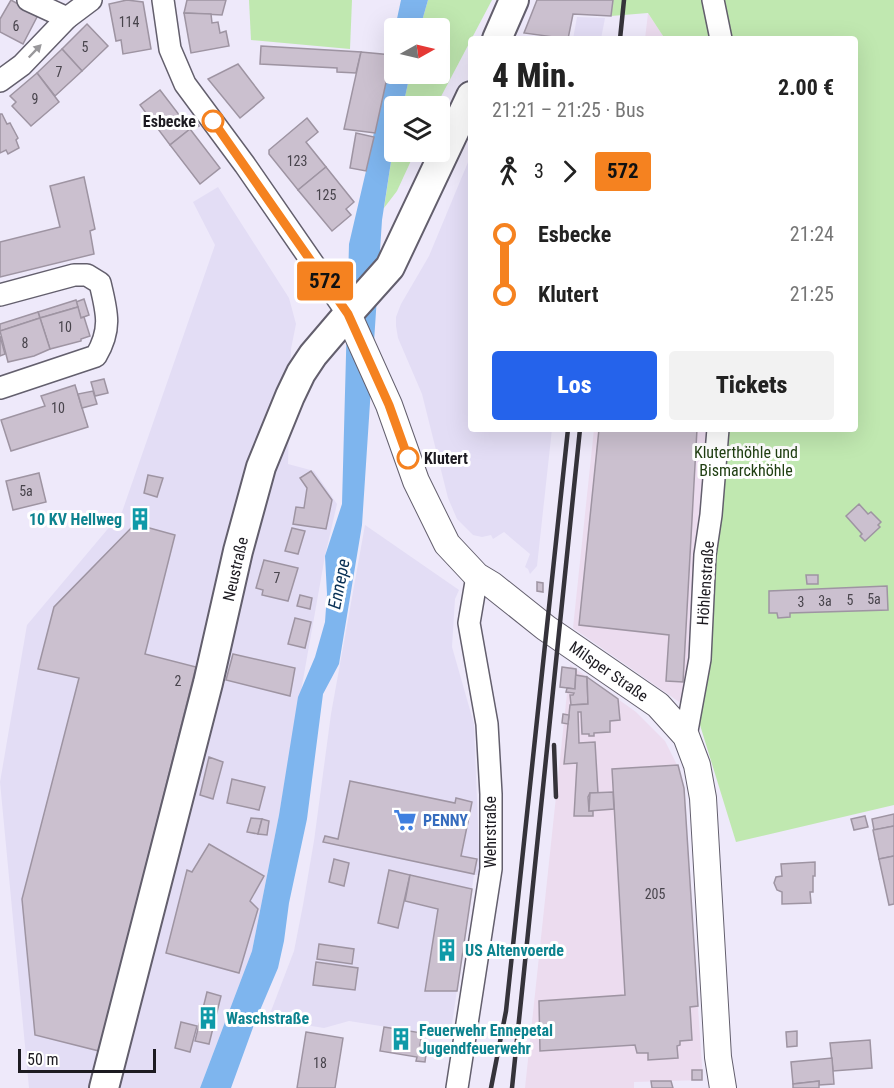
<!DOCTYPE html>
<html lang="de">
<head>
<meta charset="utf-8">
<style>
  body { margin:0; font-family:"Roboto Condensed",sans-serif; background:#f2f2f2; color:#222; height:100vh; display:flex; flex-direction:column; font-size:22px; white-space:nowrap }
  * { box-sizing:border-box; margin:0 }
  p { font-size:20px; color:#767676 }
  .icon { flex:none; width:33px; height:33px; fill:none; stroke:currentColor; stroke-width:2; stroke-linecap:round; stroke-linejoin:round }
  .map { position:relative; flex:1; overflow:hidden }
  .panel { position:absolute; left:468px; top:36px; width:390px; height:396px; display:flex; flex-direction:column; background:#fff; border-radius:6px; box-shadow:0 6px 24px #0002 }
  .panel>* { flex:none }
  .badge { padding:0 12px; border-radius:4px; font-size:21px; line-height:39px }
  .needle { width:39px; rotate:82deg }
  .tools { position:absolute; left:384px; top:18px; display:grid; gap:12px }
  .tools a { display:grid; place-items:center; width:66px; height:66px; border-radius:6px; background:#fff; box-shadow:0 6px 24px #0002; font-size:30px }
  .scale { position:absolute; left:18px; bottom:15px; width:138px; box-sizing:border-box; padding-left:6px; border:3px solid #1d1b21; border-top:0; font-size:16px; line-height:21px; white-space:nowrap; color:#1d1b21; -webkit-text-stroke:4px #fff; paint-order:stroke }
  .map>.badge { position:absolute; translate:-50% -50%; box-shadow:0 0 0 3px #fff }
  .legs { display:flex; align-items:center; gap:9px; height:66px; padding:0 24px; font-size:20px }
  .legs p { margin-inline-start:auto }
  .headline { display:flex; align-items:center; justify-content:space-between; height:102px; padding:0 24px }
  h1 { font-size:33px; font-weight:800; line-height:45px }
  .cta { display:flex; gap:12px; margin-top:auto; padding:12px 24px }
  .cta a { flex:1; height:69px; border-radius:6px; background:#2563eb; color:#fff; font-size:24px; font-weight:800; line-height:69px; text-align:center }
  .cta a+a { background:#f2f2f2; color:#222 }
  ul { padding:0 24px; list-style:none }
  li { display:flex; align-items:center; gap:21px; height:60px; font-size:22px }
  li i { display:grid; place-items:center; width:9px; height:100%; margin:0 8px; background:currentColor }
  li i::after { content:''; width:15px; height:15px; margin:-8px; border:4px solid; border-radius:50%; background:#fff }
  li p { margin-inline-start:auto }
  li:first-child i { background:linear-gradient(#0000 50%,currentColor 0) }
  li:last-child i { background:linear-gradient(currentColor 50%,#0000 0) }
  .map>svg:first-child { display:block }
  .built { fill:#e3ddf5 }
  .industrial { fill:#ecdcef }
  .green { fill:#c0e8b0 }
  .water { fill:#7eb5ee }
  .building { fill:#cbc0cf; stroke:#9e94a2; stroke-width:1.5 }
  .lines { fill:none; stroke-linecap:round; stroke-linejoin:round }
  .minor-casing { stroke:#635f6d; stroke-width:24 }
  .tertiary-casing { stroke:#635f6d; stroke-width:28 }
  .secondary-casing { stroke:#635f6d; stroke-width:32 }
  .minor { stroke:#fff; stroke-width:21 }
  .tertiary { stroke:#fff; stroke-width:26 }
  .secondary { stroke:#fff; stroke-width:28 }
  .rail { stroke:#35333a; stroke-width:4.5 }
  .oneway { fill:#99989b }
  .line-1-casing { stroke:#fff; stroke-width:14 }
  .line-1 { stroke:#f58220; stroke-width:9 }
  .stop-1-dot { fill:#fff; stroke:#f58220; stroke-width:3 }
  .labels { text-anchor:middle; stroke-width:6; stroke-linejoin:round; paint-order:stroke }
  .number-label { font-size:14px; fill:#48444c }
  .stop-label { font-size:16px; font-weight:bold; fill:#1d1b21; stroke:#fff; text-anchor:end }
  .park-label { font-size:16px; fill:#203f12; stroke:#fff }
  .culture-label { font-size:16px; font-weight:bold; fill:#0d838f; stroke:#fff; text-anchor:start }
  .street-label { font-size:16px; fill:#1d1b21; stroke:#fff }
  .shop-label { font-size:16px; font-weight:bold; fill:#366cbe; stroke:#fff; text-anchor:start }
  .water-label { font-size:18px; font-style:italic; fill:#093156; stroke:#fff }
</style>
</head>
<body>
<div class="map">
<svg width="894" height="1088" viewBox="0 0 894 1088">
  <rect width="100%" height="100%" fill="#eee9fa"/>
  <g class="built">
    <polygon points="577,17 605,18 601,39 573,39"/>
    <polygon points="471,155 471,429 552,429 537,566 530,574 528,569 525,567 530,554 504,532 493,539 491,535 482,537 473,535 457,519 448,498 422,394 398,338 396,326 396,317 401,304 429,256"/>
    <polygon points="218,187 289,298 296,324 291,349 288,464 314,471 337,504 325,556 279,815 252,951 200,1088 29,1088 0,782 27,625 122,512 215,245 193,202"/>
    <polygon points="365,525 459,590 455,599 452,647 474,724 480,875 474,875 450,1037 349,1021 324,1028 268,1019 294,951 303,905 314,841 331,714"/>
  </g>
  <g class="industrial">
    <polygon points="648,13 665,39 645,39"/>
    <polygon points="594,429 725,429 685,706 573,628"/>
    <polygon points="570,665 636,712 665,741 677,765 683,788 703,1080 634,1082 634,1088 525,1088"/>
  </g>
  <g class="green">
    <polygon points="249,0 352,0 350,49 251,40"/>
    <polygon points="428,0 492,0 436,106 403,106 410,74 440,74 440,28 420,28"/>
    <polygon points="613,0 894,0 894,805 736,842 696,712 718,429 855,429 855,39 665,39 648,13 611,16"/>
    <polygon points="394,142 394,152 415,152 397,191 384,208"/>
  </g>
  <g class="water">
    <polygon points="401,0 428,0 420,28 395,28"/>
    <polygon points="394,35 394,74 410,74 403,106 394,106 394,142 382,220 362,525 339,664 323,694 307,819 289,903 284,941 278,968 255,1022 231,1088 200,1088 252,951 279,815 298,697 315,657 325,622 327,594 325,556 342,504 349,244 366,171"/>
  </g>
  <g class="building">
    <polygon points="11,0 38,15 23,44 0,32 0,19"/>
    <polygon points="127,0 143,2 151,49 123,54 121,40 116,41 109,4"/>
    <polygon points="187,0 226,0 222,15 184,13"/>
    <polygon points="537,0 613,0 611,16 573,14 568,39 524,33"/>
    <polygon points="184,13 211,14 212,23 218,22 220,33 226,31 229,46 191,53"/>
    <polygon points="87,24 108,46 82,71 62,49"/>
    <polygon points="261,46 361,52 356,73 337,72 337,68 260,64"/>
    <polygon points="62,49 82,71 55,96 37,73"/>
    <polygon points="361,52 392,55 375,133 344,129"/>
    <polygon points="238,64 264,98 240,118 208,79"/>
    <polygon points="37,73 59,102 31,126 12,106 16,102 10,96"/>
    <polygon points="160,90 190,129 170,145 140,105"/>
    <polygon points="0,114 2,114 7,124 10,123 18,138 16,140 19,148 8,154 6,150 0,153"/>
    <polygon points="192,117 199,126 195,128 189,119"/>
    <polygon points="307,118 318,132 306,142 326,167 298,190 269,154 269,150"/>
    <polygon points="190,129 220,168 200,184 170,145"/>
    <polygon points="356,133 374,137 366,171 350,168"/>
    <polygon points="326,167 354,202 346,209 351,215 332,231 298,190"/>
    <polygon points="84,177 95,229 90,231 94,254 0,277 0,242 60,227 50,186"/>
    <polygon points="84,299 89,315 81,318 76,302"/>
    <polygon points="76,300 78,307 40,318 38,312"/>
    <polygon points="78,307 81,318 84,317 90,336 81,339 81,341 50,349 40,318"/>
    <polygon points="38,312 40,318 0,331 0,324"/>
    <polygon points="40,318 50,349 34,356 8,362 0,331"/>
    <polygon points="0,336 5,354 0,356"/>
    <polygon points="104,379 108,393 95,396 91,382"/>
    <polygon points="75,385 88,427 11,451 1,420 45,406 41,396"/>
    <polygon points="93,391 97,404 82,408 78,394"/>
    <polygon points="599,429 697,429 683,682 666,681 669,635 579,625"/>
    <polygon points="311,471 332,500 326,529 293,524 296,507 304,508 307,488 300,478"/>
    <polygon points="39,473 46,502 13,510 6,481"/>
    <polygon points="148,475 163,478 157,497 144,493"/>
    <polygon points="859,504 868,514 871,512 881,522 878,525 880,527 865,541 860,536 862,534 846,516"/>
    <polygon points="139,513 143,514 141,524 136,523"/>
    <polygon points="135,524 175,535 145,654 196,667 99,1051 35,1035 22,899 79,678 38,669 54,607"/>
    <polygon points="292,528 305,531 298,554 285,551"/>
    <polygon points="264,560 298,568 288,601 262,595 263,590 256,588"/>
    <polygon points="806,575 818,575 818,584 807,584"/>
    <polygon points="537,582 543,583 543,592 537,591"/>
    <polygon points="887,586 888,610 790,613 790,617 778,618 777,613 769,613 769,591"/>
    <polygon points="300,595 312,598 310,609 297,606"/>
    <polygon points="295,618 311,622 305,648 288,644"/>
    <polygon points="233,654 295,668 290,696 226,680"/>
    <polygon points="562,667 576,669 575,689 560,687"/>
    <polygon points="576,669 576,675 587,677 588,704 571,705 570,695 573,695 574,693 566,692 567,688 575,689"/>
    <polygon points="587,677 618,699 620,720 610,721 610,732 594,733 594,736 589,736 589,734 582,734 581,712 578,712 579,743 595,742 598,793 590,793 588,797 589,811 593,811 593,816 574,816 577,763 564,764 568,724 570,705 588,704"/>
    <polygon points="563,714 569,715 568,724 562,723"/>
    <polygon points="209,757 223,762 213,799 200,795"/>
    <polygon points="678,765 684,788 698,1006 690,1007 692,1040 680,1041 680,1045 677,1046 678,1058 648,1060 648,1053 637,1053 635,1045 540,1051 539,1001 625,995 612,769"/>
    <polygon points="232,779 265,787 259,810 227,803"/>
    <polygon points="350,781 455,803 456,798 472,802 461,856 477,859 474,874 323,842 325,836 338,839"/>
    <polygon points="613,792 614,809 589,811 590,793"/>
    <polygon points="894,814 894,826 874,830 872,819"/>
    <polygon points="865,816 868,827 854,830 851,819"/>
    <polygon points="251,818 262,819 258,834 247,832"/>
    <polygon points="262,819 269,821 267,835 258,834"/>
    <polygon points="894,826 894,856 879,859 873,830"/>
    <polygon points="209,844 264,876 250,901 258,909 239,973 166,953 187,870 192,872"/>
    <polygon points="894,856 894,904 889,905 879,859"/>
    <polygon points="334,859 349,863 344,886 329,882"/>
    <polygon points="815,862 815,876 813,876 813,892 810,892 811,903 782,904 782,892 777,890 774,883 776,877 782,876 781,864"/>
    <polygon points="389,870 410,875 398,928 378,923"/>
    <polygon points="410,875 472,889 457,991 425,991 438,909 405,901"/>
    <polygon points="319,944 354,949 352,964 317,959"/>
    <polygon points="316,962 358,968 355,990 313,985"/>
    <polygon points="207,992 221,996 209,1044 195,1041"/>
    <polygon points="181,1022 197,1026 190,1052 175,1048"/>
    <polygon points="384,1027 422,1033 420,1045 427,1046 425,1062 416,1061 417,1057 380,1051"/>
    <polygon points="797,1031 797,1046 787,1047 786,1032"/>
    <polygon points="306,1032 343,1038 335,1088 297,1088"/>
    <polygon points="870,1040 872,1068 833,1071 830,1043"/>
    <polygon points="832,1058 834,1084 819,1085 819,1081 793,1084 791,1062"/>
    <rect x="692" y="1070" width="10" height="10"/>
    <polygon points="651,1081 671,1081 673,1088 652,1088"/>
    <polygon points="819,1081 819,1088 793,1088 793,1084"/>
  </g>
  <g class="lines">
    <g class="minor-casing">
      <g id="minor">
        <polyline points="28,0 67,18"/>
        <polyline points="163,0 170,49 185,84 245,165 348,314"/>
        <polyline points="713,0 721,39"/>
        <polyline points="0,81 22,65 67,18 91,0"/>
        <path d="M0 295 74 275H87L100 283C107 312 112 329 96 356L0 388"/>
        <polyline points="686,736 700,659 705,555 711,515 718,429"/>
        <polyline points="457,1088 491,869 491,794 487,724 469,623 477,576"/>
      </g>
    </g>
    <g class="tertiary-casing">
      <polyline id="tertiary" points="348,314 389,405 416,481 447,544 477,576 492,585 546,628 658,705 686,736 697,765 703,798 718,1057 723,1088"/>
    </g>
    <g class="secondary-casing">
      <g id="secondary">
        <polyline points="497,39 514,0"/>
        <polyline points="104,1088 208,683 238,551 261,467 290,396 301,373 313,355 348,314 390,267 471,96"/>
      </g>
    </g>
    <use href="#minor" class="minor"/>
    <use href="#tertiary" class="tertiary"/>
    <use href="#secondary" class="secondary"/>
    <g class="rail">
      <polyline points="620,39 624,0"/>
      <polyline points="554,745 556,797"/>
      <polyline points="491,1088 506,1011 568,429"/>
      <polyline points="512,1088 580,429"/>
    </g>
  </g>
  <defs><path id="oneway-solid" d="M-6-.8H1V-3.2L6.5 0L1 3.2V.8H-6Z" transform="scale(1.5)"/></defs>
  <use class="oneway" href="#oneway-solid" transform="translate(35 51) rotate(-46)"/>
  <g class="lines">
    <g class="line-1-casing">
      <polyline id="line-1" points="213,121 348,314 389,405 408,458"/>
    </g>
    <use href="#line-1" class="line-1"/>
  </g>
  <defs>
    <g id="building-bare" transform="scale(1.8)"><path d="M-4-6H4V6H1V3H-1V6H-4ZM-2.5-4.3h1.7v1.8h-1.7ZM.8-4.3h1.7v1.8H.8ZM-2.5-1h1.7V.8h-1.7ZM.8-1h1.7V.8H.8Z" fill="#0f9aa8" stroke="#fff" stroke-width="2.5" paint-order="stroke"/></g>
    <g id="supermarket-bare" transform="scale(1.8)"><path d="M-6-5.5h2.5l.6 2H6L4.5 2H-2.5L-4.4-4H-6ZM-1.5 3.2a1.3 1.3 0 1 0 .1 0ZM3 3.2a1.3 1.3 0 1 0 .1 0Z" fill="#3f7fe0" stroke="#fff" stroke-width="2.5" paint-order="stroke"/></g>
  </defs>
  <g fill-rule="evenodd">
    <use href="#building-bare" x="140" y="519"/>
    <use href="#supermarket-bare" x="405" y="820"/>
    <use href="#building-bare" x="447" y="950"/>
    <use href="#building-bare" x="208" y="1018"/>
    <use href="#building-bare" x="401" y="1039"/>
  </g>
  <g class="stop-1-dot">
    <circle cx="213" cy="121" r="10"/>
    <circle cx="408" cy="458" r="10"/>
  </g>
  <g class="labels">
    <g class="number-label">
      <text x="129" y="27">114</text>
      <text x="16" y="31">6</text>
      <text x="85" y="52">5</text>
      <text x="59" y="77">7</text>
      <text x="35" y="104">9</text>
      <text x="297" y="166">123</text>
      <text x="326" y="200">125</text>
      <text x="65" y="332">10</text>
      <text x="25" y="348">8</text>
      <text x="58" y="413">10</text>
      <text x="26" y="496">5a</text>
      <text x="277" y="583">7</text>
      <text x="874" y="604">5a</text>
      <text x="850" y="605">5</text>
      <text x="825" y="606">3a</text>
      <text x="801" y="607">3</text>
      <text x="178" y="686">2</text>
      <text x="655" y="899">205</text>
      <text x="320" y="1068">18</text>
    </g>
    <g class="stop-label">
      <text x="196" y="127">Esbecke</text>
      <text x="424" y="464" text-anchor="start">Klutert</text>
    </g>
    <g class="park-label">
      <text x="746" y="458">Kluterthöhle und<tspan x="746" dy="18">Bismarckhöhle</tspan></text>
    </g>
    <g class="culture-label">
      <text x="122" y="525" text-anchor="end">10 KV Hellweg</text>
      <text x="465" y="956">US Altenvoerde</text>
      <text x="226" y="1024">Waschstraße</text>
      <text x="419" y="1036">Feuerwehr Ennepetal<tspan x="419" dy="18">Jugendfeuerwehr</tspan></text>
    </g>
    <g class="street-label">
      <text transform="translate(235 569) rotate(-77)" y="6">Neustraße</text>
      <text transform="translate(705 583) rotate(-86)" y="6">Höhlenstraße</text>
      <text transform="translate(609 671) rotate(35)" y="6">Milsper Straße</text>
      <text transform="translate(490 832) rotate(-90)" y="6">Wehrstraße</text>
    </g>
    <g class="shop-label">
      <text x="423" y="826">PENNY</text>
    </g>
    <g class="water-label">
      <text transform="translate(339 584) rotate(-79)" y="6">Ennepe</text>
    </g>
  </g>
</svg>
<div class="tools">
<a><svg class="needle" viewBox="-14 -14 28 28"><path d="M0-13l5 13h-10z" fill="#e53935"/><path d="M0 13l5-13h-10z" fill="#767676"/></svg></a>
<a><svg class="icon" aria-label="layers" viewBox="0 0 24 24"><path d="M12 4l9 5-9 5-9-5zM3 14l9 5 9-5"/></svg></a>
</div>
<div class="scale">50 m</div>
<b class="badge" style="left:325px;top:281px;background:#f58220;color:#111">572</b>
<section class="panel">
<div class="headline"><div><h1>4 Min.</h1><p>21:21 – 21:25 · Bus</p></div><b>2.00 €</b></div>
<div class="legs"><svg class="icon" aria-label="walk" viewBox="0 0 24 24"><circle cx="13" cy="4" r="2"/><path d="M13 8l-2 6 4 7M11 14l-3 7M7 12l3-4h3l4 4"/></svg>3<svg class="icon" aria-label="forward" viewBox="0 0 24 24"><path d="M9 5l7 7-7 7"/></svg><b class="badge" style="background:#f58220;color:#111">572</b></div>
<ul>
<li><i style="color:#f58220"></i><b>Esbecke</b><p>21:24</p></li>
<li><i style="color:#f58220"></i><b>Klutert</b><p>21:25</p></li>
</ul>
<div class="cta"><a>Los</a><a>Tickets</a></div>
</section>
</div>
</body>
</html>
